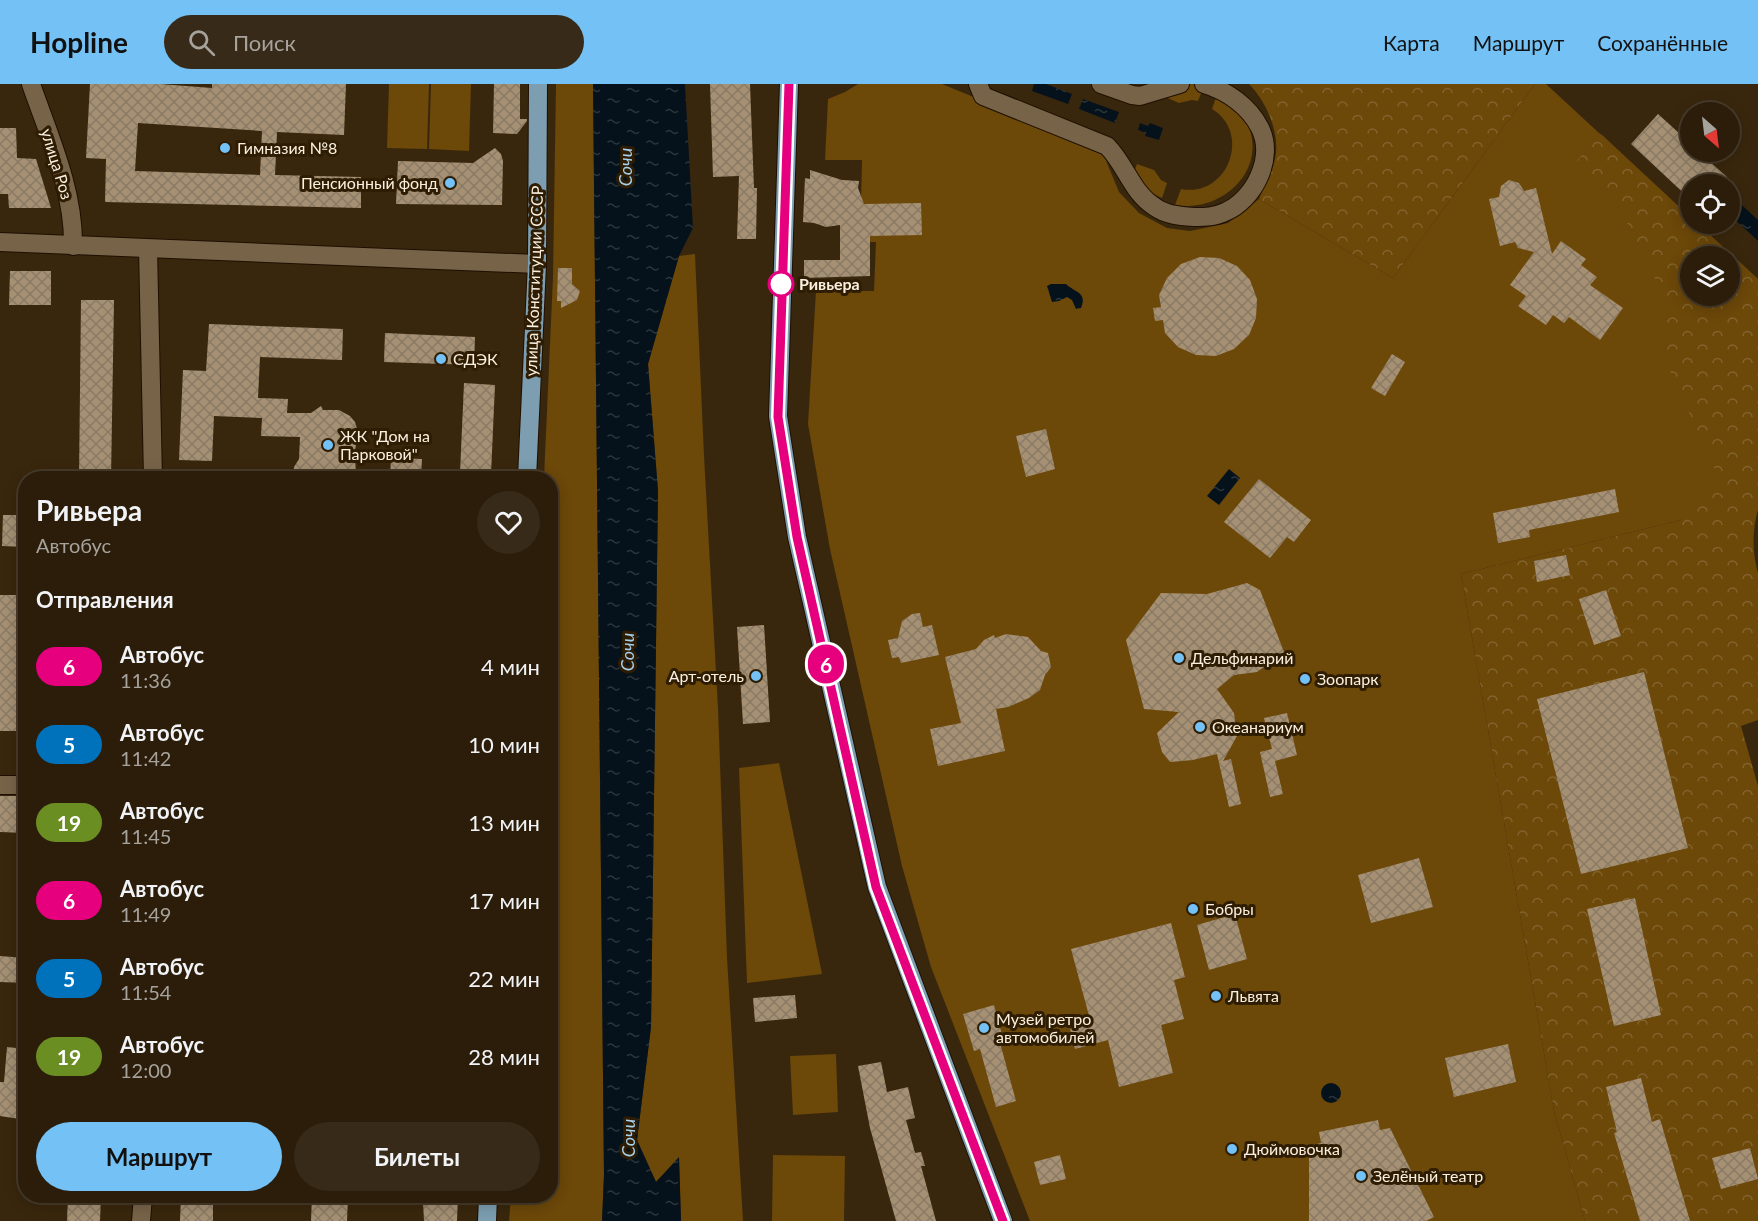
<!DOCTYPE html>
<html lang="ru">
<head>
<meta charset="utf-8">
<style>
  body { margin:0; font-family:Lato,sans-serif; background:#372a18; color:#f1f3f6; height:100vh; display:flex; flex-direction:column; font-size:22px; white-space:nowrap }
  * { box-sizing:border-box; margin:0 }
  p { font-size:20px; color:#a6a29c }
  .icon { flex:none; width:33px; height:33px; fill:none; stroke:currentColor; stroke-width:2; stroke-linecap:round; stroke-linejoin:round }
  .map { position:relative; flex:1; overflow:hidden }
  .side { position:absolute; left:18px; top:387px; width:540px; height:732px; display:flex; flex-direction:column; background:#2b1d0a; border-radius:24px; box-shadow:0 3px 15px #0003,0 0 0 2px #473b2b }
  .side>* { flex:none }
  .badge { padding:0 12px; border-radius:20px; font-size:21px; line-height:39px }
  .needle { width:39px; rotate:152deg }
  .controls { position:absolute; left:1680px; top:18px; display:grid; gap:12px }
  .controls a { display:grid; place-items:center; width:60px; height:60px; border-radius:50%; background:#2b1d0a; box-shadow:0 3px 15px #0003,0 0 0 2px #473b2b; font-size:30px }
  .map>.badge { position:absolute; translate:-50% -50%; box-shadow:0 0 0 3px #fff }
  h2 { padding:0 18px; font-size:22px; line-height:54px }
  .round { display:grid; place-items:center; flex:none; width:63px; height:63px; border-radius:32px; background:#372a18 }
  .summary { display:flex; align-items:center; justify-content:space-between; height:102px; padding:0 18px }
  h1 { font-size:28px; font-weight:700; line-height:45px }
  .action { display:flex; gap:12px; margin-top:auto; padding:12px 18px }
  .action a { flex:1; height:69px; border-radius:36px; background:#73c1f5; color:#111; font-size:24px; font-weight:700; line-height:69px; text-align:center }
  .action a+a { background:#372a18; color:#f1f3f6 }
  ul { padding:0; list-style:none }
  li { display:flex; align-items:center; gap:18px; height:78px; padding:0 18px }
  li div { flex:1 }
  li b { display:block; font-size:22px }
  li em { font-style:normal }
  li .badge { min-width:66px; font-weight:700; text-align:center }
  header { display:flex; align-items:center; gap:36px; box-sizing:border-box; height:84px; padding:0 30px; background:#73c1f5; color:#111 }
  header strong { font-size:28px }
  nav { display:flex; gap:33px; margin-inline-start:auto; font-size:21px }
  .search { width:420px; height:54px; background:#372a18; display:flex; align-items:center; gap:15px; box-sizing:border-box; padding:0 21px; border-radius:33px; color:#a6a29c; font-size:22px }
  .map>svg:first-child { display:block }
  .green { fill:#6c4809; fill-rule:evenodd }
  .forest { fill:url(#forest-crowns); fill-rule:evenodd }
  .water { fill:url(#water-ripples) }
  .building { fill:url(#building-cross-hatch); fill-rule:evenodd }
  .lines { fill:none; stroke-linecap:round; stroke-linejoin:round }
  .minor-casing { stroke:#1f0f00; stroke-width:20 }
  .major-casing { stroke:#1f0f00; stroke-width:20 }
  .minor { stroke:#776348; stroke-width:18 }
  .major { stroke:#7c9eb0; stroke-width:18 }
  .line-casing { stroke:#fff; stroke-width:14 }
  .line { stroke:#e6007e; stroke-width:9 }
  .poi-dot { fill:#73c1f5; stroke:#2e1d03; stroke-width:2 }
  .stop-dot { fill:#fff; stroke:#e6007e; stroke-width:3 }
  .labels { text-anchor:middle; stroke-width:6; stroke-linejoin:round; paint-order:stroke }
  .poi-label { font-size:16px; fill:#fbf0e0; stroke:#2e1d03; text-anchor:start }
  .street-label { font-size:16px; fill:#fbf0e0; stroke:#2e1d03 }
  .stop-label { font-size:16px; font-weight:bold; fill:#fbf0e0; stroke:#2e1d03; text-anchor:start }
  .water-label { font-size:18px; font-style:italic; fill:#a6d0ee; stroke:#2e1d03 }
</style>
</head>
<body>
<header>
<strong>Hopline</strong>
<div class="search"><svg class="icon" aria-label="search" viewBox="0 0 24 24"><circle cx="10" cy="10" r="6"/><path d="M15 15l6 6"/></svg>Поиск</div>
<nav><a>Карта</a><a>Маршрут</a><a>Сохранённые</a></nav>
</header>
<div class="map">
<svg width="1758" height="1137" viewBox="0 0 1758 1137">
  <defs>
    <pattern id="forest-crowns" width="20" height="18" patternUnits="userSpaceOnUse" patternTransform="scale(1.5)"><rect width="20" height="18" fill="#6c4809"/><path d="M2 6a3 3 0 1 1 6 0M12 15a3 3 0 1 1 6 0" fill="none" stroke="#82632d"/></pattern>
    <pattern id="water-ripples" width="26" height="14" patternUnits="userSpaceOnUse" patternTransform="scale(1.5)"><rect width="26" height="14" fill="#06121b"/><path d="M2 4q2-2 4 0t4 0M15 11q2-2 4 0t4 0" fill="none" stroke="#2b353c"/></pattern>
    <pattern id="building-cross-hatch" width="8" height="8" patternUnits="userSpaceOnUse" patternTransform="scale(1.5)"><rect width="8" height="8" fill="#a59073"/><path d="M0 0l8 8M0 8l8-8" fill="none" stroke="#8a7a65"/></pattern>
  </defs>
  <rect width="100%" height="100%" fill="#39270d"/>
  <g class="green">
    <polygon points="389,0 429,0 427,65 387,64"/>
    <polygon points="431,0 471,0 469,67 429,65"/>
    <polygon points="556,0 593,0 604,1091 602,1137 509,1137 511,1112 550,1112 550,394 544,394 553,193"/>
    <path d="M858 0H942L1105 67 1107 79 1119 108 1139 129 1167 144 1190 147 1228 139 1259 115 1393 194 1535 0H1546L1690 133V140H1698L1758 195V371L1681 436 1461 490 1554 1027 1585 1137H1030L931 883 902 782 830 465 808 340 816 207H874L876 158H860L862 76H825L828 15 845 8ZM1690 172H1730V212H1690Z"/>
    <polygon points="1192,0 1204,2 1198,17 1192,16 1179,19 1163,12 1165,5"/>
    <path d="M1218 8C1228 18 1243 30 1249 43 1266 90 1219 129 1175 121L1181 105C1228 114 1252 49 1212 25Z"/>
    <polygon points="1137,80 1154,86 1161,96 1167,99 1162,114 1152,109 1134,88"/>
    <polygon points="695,170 704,372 718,624 727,874 743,1137 681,1137 679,1074 656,1098 637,1056 651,943 658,407 648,280 679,172"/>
    <polygon points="779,679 822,890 747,899 739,684"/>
    <polygon points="836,970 838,1028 793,1031 790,972"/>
    <polygon points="773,1071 845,1072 844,1137 772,1137"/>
  </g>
  <g class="forest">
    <path d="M1249 0H1535L1393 194 1259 115C1264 102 1272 88 1275 75 1281 50 1266 17 1249 0Z"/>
    <path d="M1601 50 1690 133V140H1698L1758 195V425C1752 447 1752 468 1758 489V636L1741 642 1758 702V1137H1585L1554 1027 1461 490 1681 436 1717 390 1662 270 1669 223 1623 131 1571 83ZM1690 172H1730V212H1690Z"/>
  </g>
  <g class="water">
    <polygon points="593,0 685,0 693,144 679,172 648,280 658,407 651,943 637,1056 656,1098 679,1073 681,1137 602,1137 604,1091"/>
    <polygon points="1034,0 1046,0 1072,10 1068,20 1032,7"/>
    <polygon points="1083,15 1119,28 1115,39 1079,25"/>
    <polygon points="1140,39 1148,42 1150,39 1163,44 1159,56 1145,52 1146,49 1138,46"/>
    <polygon points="1731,111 1758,136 1758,157 1730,131"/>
    <path d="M1051 200H1066C1074 208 1088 208 1081 224L1076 225 1072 216 1067 213 1059 217 1052 218 1047 202Z"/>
    <polygon points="1229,385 1240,394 1219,421 1207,412"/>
    <circle cx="1331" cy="1009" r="10"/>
  </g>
  <g class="building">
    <path d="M90 0H160L212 4V0H346L344 51 277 48 275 91 361 93V124L105 118 106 75 86 74ZM138 39 262 47 260 91 135 87Z"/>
    <polygon points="494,0 520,0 520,35 527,35 527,37 517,50 493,49"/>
    <polygon points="710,0 750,0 754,104 757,104 756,155 737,155 739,92 713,93"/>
    <polygon points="1658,30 1690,59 1690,68 1699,68 1727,93 1720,100 1690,100 1690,115 1631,60"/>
    <polygon points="0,44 16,44 17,74 36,75 51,124 9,124 8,110 0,110"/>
    <polygon points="495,64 501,70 503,77 502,121 396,120 398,77 473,79"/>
    <polygon points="810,86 842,96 859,97 858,104 864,120 921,119 922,151 870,152 870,192 804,194 804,176 840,176 840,141 826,143 814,139 803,138 805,94 810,95"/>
    <polygon points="1509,96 1519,99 1524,107 1536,104 1552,170 1561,157 1586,175 1581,181 1597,193 1590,201 1623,224 1600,256 1569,233 1564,239 1553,231 1546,241 1518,222 1526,212 1510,201 1534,168 1518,164 1515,158 1500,162 1489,115 1499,113 1501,102"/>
    <polygon points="1200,173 1219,174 1237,182 1250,196 1257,215 1256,234 1249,251 1234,265 1216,272 1196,271 1178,263 1165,249 1163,236 1155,237 1153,224 1161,223 1159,211 1167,194 1181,180"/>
    <polygon points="558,184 572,184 572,200 580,207 577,216 561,224 561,217 557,217"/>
    <polygon points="10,187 51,187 51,221 9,221"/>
    <polygon points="81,216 114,216 111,394 79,394"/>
    <polygon points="209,240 343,245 342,276 260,273 258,314 288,315 287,329 311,329 321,322 323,326 339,326 350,332 355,338 358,348 355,367 356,394 293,394 294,383 299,375 300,353 261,352 262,334 214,332 212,377 179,376 183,286 206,287"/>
    <polygon points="385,249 475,253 474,281 384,278"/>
    <polygon points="1392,270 1405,278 1385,312 1371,304"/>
    <polygon points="464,299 495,301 491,390 460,389"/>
    <polygon points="1046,345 1055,385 1026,393 1016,352"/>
    <polygon points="391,374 422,375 421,394 390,394"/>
    <polygon points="1259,395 1311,436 1294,458 1287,453 1270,474 1224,438"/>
    <polygon points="1615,405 1619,428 1529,446 1530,453 1498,459 1493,429"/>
    <polygon points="3,431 26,431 26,463 2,462"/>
    <polygon points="1566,471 1570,491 1537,498 1534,477"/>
    <polygon points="1247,499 1260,506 1284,568 1257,588 1234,591 1217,605 1234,629 1237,652 1223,677 1231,675 1241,720 1229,723 1217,670 1193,676 1170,678 1162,668 1157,649 1179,628 1144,625 1126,556 1161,509 1207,510"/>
    <polygon points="1606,506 1621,552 1594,561 1579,515"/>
    <polygon points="0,511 25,511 26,647 0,647"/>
    <polygon points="920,529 923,543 932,541 939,571 901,579 899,573 892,574 888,556 898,554 902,537 912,530"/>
    <polygon points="764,541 770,638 743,640 737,543"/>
    <polygon points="1006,550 1028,553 1041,567 1048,569 1051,583 1045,591 1040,606 1029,614 1008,623 996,625 1005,667 938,682 930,645 961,639 945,573 976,565 984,556 994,551 995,554"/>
    <polygon points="1644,588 1688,764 1581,790 1537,615"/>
    <polygon points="1287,629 1297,671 1275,677 1283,710 1270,713 1260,668 1272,665 1264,634"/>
    <polygon points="0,712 26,712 26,749 0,748"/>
    <polygon points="1419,774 1433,823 1371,839 1358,791"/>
    <polygon points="1635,814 1661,931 1614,942 1587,825"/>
    <polygon points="1235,830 1247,875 1209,886 1197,841"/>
    <polygon points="1171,839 1185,893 1174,896 1184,935 1161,941 1173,989 1119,1003 1108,956 1075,965 1070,945 1091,939 1071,865"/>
    <polygon points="0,872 26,874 26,899 0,898"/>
    <polygon points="795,911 797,934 755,938 753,914"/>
    <polygon points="994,921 1004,958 1000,959 1016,1017 996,1023 980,965 974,967 963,930"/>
    <polygon points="1508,960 1516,998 1454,1013 1445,974"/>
    <polygon points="7,963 26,965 26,1036 0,1032 0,998 4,998"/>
    <polygon points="881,978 887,1008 908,1003 915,1034 906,1036 915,1069 921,1068 925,1082 921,1082 936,1137 896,1137 870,1044 858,982"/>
    <polygon points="1641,994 1652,1038 1660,1035 1690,1137 1640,1137 1614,1049 1617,1048 1606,1003"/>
    <polygon points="1378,1036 1380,1046 1390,1044 1434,1133 1426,1137 1309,1137 1309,1062 1321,1059 1319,1048"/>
    <polygon points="1750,1064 1758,1095 1721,1105 1712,1074"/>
    <polygon points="1060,1071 1066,1095 1040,1101 1034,1078"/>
    <polygon points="68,1112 101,1112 100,1137 67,1137"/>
    <polygon points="181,1112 213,1112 213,1137 180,1137"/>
    <polygon points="312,1112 348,1112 347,1137 311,1137"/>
    <polygon points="427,1112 458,1112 457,1137 424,1137 423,1118 427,1118"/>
  </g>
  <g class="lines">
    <g class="minor-casing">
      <g id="minor">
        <path d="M31 0C49 52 74 106 73 162"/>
        <path d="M978 0 983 12 1107 62C1126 81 1132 109 1155 123 1166 131 1180 132 1194 133 1205 133 1215 133 1225 128 1254 116 1275 74 1260 44 1249 22 1227 7 1204 0"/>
        <polyline points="1101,0 1132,11 1140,12 1180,0"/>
        <polyline points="0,158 537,180"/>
        <polyline points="148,165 153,394"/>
        <polyline points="0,701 26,701"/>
        <polyline points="141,1137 143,1112"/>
      </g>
    </g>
    <g class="major-casing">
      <g id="major">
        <polyline points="789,0 778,332 797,453 877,803 1003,1137"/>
        <polyline points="527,394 537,180 538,0"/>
        <polyline points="487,1137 488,1112"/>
      </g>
    </g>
    <use href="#minor" class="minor"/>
    <use href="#major" class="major"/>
  </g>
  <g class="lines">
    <g class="line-casing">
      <polyline id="line" points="789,0 778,333 797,453 876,803 1003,1137"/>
    </g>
    <use href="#line" class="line"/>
  </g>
  <g class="poi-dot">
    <circle cx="225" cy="64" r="6"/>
    <circle cx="450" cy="99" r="6"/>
    <circle cx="441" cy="275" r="6"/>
    <circle cx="328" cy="361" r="6"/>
    <circle cx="1179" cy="574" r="6"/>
    <circle cx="756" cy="592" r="6"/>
    <circle cx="1305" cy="595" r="6"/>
    <circle cx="1200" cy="643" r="6"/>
    <circle cx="1193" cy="825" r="6"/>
    <circle cx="1216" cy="912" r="6"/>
    <circle cx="984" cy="944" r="6"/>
    <circle cx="1232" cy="1065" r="6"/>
    <circle cx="1361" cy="1092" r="6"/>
  </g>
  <circle class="stop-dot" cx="781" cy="200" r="12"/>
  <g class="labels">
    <g class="poi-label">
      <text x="237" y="70">Гимназия №8</text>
      <text x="438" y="105" text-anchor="end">Пенсионный фонд</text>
      <text x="453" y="281">СДЭК</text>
      <text x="340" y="358">ЖК "Дом на<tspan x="340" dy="18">Парковой"</tspan></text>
      <text x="1191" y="580">Дельфинарий</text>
      <text x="744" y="598" text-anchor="end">Арт-отель</text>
      <text x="1317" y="601">Зоопарк</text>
      <text x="1212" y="649">Океанариум</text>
      <text x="1205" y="831">Бобры</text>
      <text x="1228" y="918">Львята</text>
      <text x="996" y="941">Музей ретро<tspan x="996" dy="18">автомобилей</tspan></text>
      <text x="1244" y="1071">Дюймовочка</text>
      <text x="1373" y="1098">Зелёный театр</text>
    </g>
    <g class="street-label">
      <text transform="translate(57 80) rotate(73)" y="6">улица Роз</text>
      <text transform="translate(534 197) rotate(-88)" y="6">улица Конституции СССР</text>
    </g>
    <g class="stop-label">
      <text x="799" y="206">Ривьера</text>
    </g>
    <g class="water-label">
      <text transform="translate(626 83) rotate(-90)" y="6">Сочи</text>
      <text transform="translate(628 568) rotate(-90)" y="6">Сочи</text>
      <text transform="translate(629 1054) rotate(-90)" y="6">Сочи</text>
    </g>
  </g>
</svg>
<div class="controls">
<a><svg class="needle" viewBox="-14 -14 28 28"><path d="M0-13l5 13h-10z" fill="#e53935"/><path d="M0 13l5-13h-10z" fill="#a6a29c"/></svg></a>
<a><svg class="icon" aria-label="locate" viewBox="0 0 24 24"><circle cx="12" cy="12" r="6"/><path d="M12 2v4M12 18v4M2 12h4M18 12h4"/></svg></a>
<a><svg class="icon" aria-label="layers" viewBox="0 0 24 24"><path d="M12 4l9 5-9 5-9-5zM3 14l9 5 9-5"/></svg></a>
</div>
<b class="badge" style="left:826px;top:580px;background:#e6007e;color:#fff">6</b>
<section class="side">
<div class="summary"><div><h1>Ривьера</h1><p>Автобус</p></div><a class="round"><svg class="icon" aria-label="heart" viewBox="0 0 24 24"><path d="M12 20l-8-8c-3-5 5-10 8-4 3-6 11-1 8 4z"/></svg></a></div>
<h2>Отправления</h2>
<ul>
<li><span class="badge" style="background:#e6007e;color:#fff">6</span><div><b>Автобус</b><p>11:36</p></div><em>4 мин</em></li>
<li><span class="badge" style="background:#0072bc;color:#fff">5</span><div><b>Автобус</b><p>11:42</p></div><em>10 мин</em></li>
<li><span class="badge" style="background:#6b8e23;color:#fff">19</span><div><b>Автобус</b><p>11:45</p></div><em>13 мин</em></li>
<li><span class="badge" style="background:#e6007e;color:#fff">6</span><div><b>Автобус</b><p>11:49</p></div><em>17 мин</em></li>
<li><span class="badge" style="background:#0072bc;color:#fff">5</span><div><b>Автобус</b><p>11:54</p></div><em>22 мин</em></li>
<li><span class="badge" style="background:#6b8e23;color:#fff">19</span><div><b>Автобус</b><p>12:00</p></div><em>28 мин</em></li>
</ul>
<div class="action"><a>Маршрут</a><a>Билеты</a></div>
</section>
</div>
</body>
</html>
